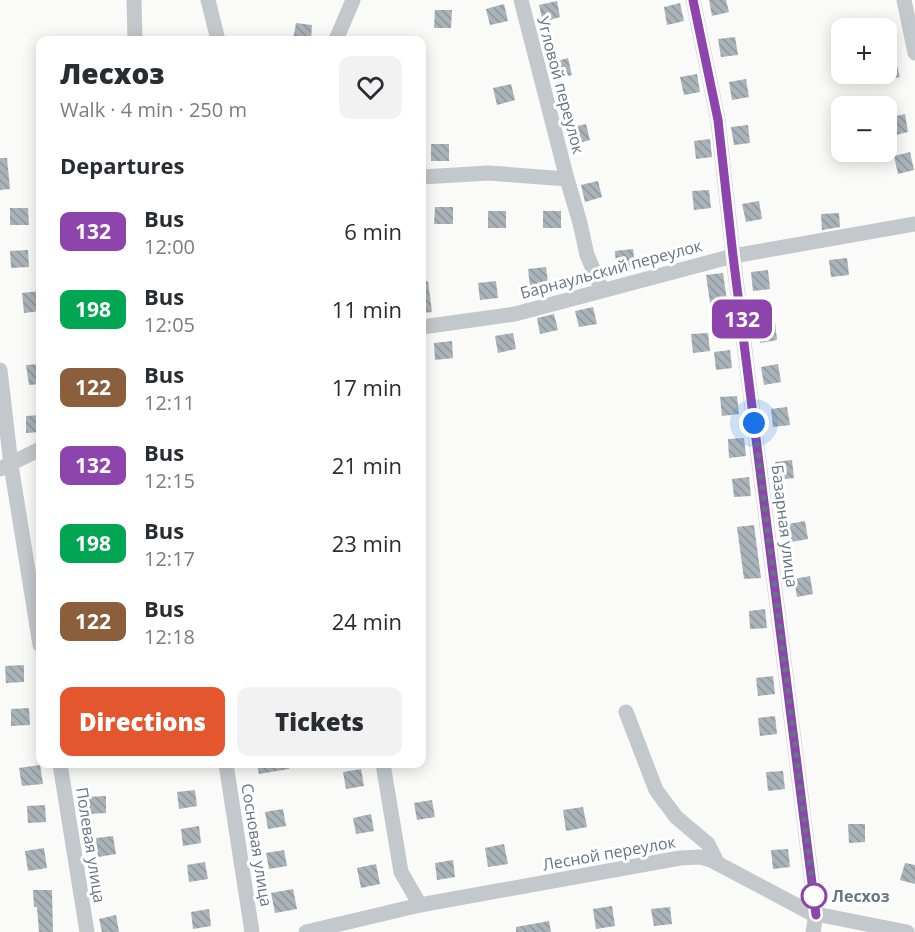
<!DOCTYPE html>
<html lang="en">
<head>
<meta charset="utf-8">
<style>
  body { margin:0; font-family:"Open Sans",sans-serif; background:#f2f2f3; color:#2b2b33; height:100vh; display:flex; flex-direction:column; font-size:22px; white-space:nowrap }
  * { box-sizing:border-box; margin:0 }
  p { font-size:20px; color:#7c7c81 }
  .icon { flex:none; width:33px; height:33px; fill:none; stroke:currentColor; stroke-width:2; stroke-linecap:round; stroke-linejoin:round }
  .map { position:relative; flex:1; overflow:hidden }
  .drawer { position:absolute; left:36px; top:36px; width:390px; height:732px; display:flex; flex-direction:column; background:#fff; border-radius:12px; box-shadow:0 3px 15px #0003 }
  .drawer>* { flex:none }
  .badge { padding:0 12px; border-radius:9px; font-size:21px; line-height:39px }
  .tools { position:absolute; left:831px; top:18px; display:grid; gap:12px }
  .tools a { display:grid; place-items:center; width:66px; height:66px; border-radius:12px; background:#fff; box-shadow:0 3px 15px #0003; font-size:30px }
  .you { position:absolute; width:30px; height:30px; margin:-15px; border:4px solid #fff; border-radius:50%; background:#1a73e8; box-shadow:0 0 0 9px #1a73e833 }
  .map>.badge { position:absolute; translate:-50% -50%; box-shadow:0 0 0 3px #fff }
  h2 { padding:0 24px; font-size:22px; line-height:54px }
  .round { display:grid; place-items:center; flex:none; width:63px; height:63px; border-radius:12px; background:#f2f2f3 }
  .head { display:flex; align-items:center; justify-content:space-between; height:102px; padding:0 24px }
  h1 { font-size:28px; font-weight:800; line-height:45px }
  .action { display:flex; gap:12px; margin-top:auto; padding:12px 24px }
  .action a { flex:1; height:69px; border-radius:12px; background:#e4572e; color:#fff; font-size:24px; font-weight:800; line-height:69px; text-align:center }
  .action a+a { background:#f2f2f3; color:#2b2b33 }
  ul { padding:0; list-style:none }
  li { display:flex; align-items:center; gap:18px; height:78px; padding:0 24px }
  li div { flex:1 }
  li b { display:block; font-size:22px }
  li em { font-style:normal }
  li .badge { min-width:66px; font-weight:700; text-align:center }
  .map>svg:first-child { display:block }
  .building { fill:url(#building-back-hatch) }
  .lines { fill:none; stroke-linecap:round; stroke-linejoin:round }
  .minor { stroke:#c3c8cc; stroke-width:15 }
  .line-casing { stroke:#fff; stroke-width:14 }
  .line { stroke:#8e44ad; stroke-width:9 }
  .walk { stroke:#657683; stroke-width:6; stroke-dasharray:0 10.8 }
  .stop-dot { fill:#fff; stroke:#8e44ad; stroke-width:3 }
  .labels { text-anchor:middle; stroke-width:6; stroke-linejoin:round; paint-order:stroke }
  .street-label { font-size:16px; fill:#657683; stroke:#fff }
  .stop-label { font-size:16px; font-weight:bold; fill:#657683; stroke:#fff; text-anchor:start }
</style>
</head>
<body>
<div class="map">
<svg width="915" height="932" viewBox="0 0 915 932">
  <defs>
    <pattern id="building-back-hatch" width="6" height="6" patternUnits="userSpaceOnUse" patternTransform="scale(1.5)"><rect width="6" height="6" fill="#aab3b9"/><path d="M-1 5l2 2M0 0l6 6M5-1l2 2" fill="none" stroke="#8e969c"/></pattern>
  </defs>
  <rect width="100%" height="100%" fill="#fafaf8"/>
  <g class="building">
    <polygon points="709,0 726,0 729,12 712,16"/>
    <polygon points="557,1 560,17 543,22 539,5"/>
    <polygon points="680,3 684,21 667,25 664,7"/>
    <polygon points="504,4 508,21 490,25 486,9"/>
    <polygon points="435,10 452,10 451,28 434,28"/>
    <polygon points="296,23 312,25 311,40 293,40"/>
    <polygon points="735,37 738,55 721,57 718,39"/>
    <polygon points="568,58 572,75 554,79 550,63"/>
    <polygon points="895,59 900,77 886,80 886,61"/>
    <polygon points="697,74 700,92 684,95 680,77"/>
    <polygon points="746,79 749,97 732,100 729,82"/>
    <polygon points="511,84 515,100 497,105 493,88"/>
    <polygon points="905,114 908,132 892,136 888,118"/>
    <polygon points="586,124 590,140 572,145 568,128"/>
    <polygon points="748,125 750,143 734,145 731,127"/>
    <polygon points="710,139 712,157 696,159 694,141"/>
    <rect x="431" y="144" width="18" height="17"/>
    <polygon points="910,152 914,170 898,174 894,156"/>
    <polygon points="0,158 7,158 10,189 0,190"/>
    <polygon points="598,181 602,197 585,202 581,185"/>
    <polygon points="709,190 711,208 694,210 692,191"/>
    <polygon points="759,201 762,219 746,222 742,204"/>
    <polygon points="435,207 453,207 453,224 434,224"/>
    <polygon points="10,208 28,208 29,225 10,225"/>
    <rect x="488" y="211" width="18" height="17"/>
    <rect x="543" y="211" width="18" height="17"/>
    <polygon points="839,213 840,227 822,230 821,214"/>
    <polygon points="633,249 635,266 616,268 615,251"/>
    <polygon points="28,250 29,267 11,268 10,251"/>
    <polygon points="847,258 849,275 831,277 829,260"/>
    <polygon points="546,267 548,283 530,286 528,269"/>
    <polygon points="768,270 770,289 753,291 751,272"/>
    <polygon points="723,273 730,322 713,323 706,275"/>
    <polygon points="428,281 432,312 422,313 422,282"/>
    <polygon points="496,281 498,298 480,300 478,283"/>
    <polygon points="40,291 40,311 24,313 22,293"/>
    <polygon points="593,307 597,324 579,327 575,311"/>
    <polygon points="554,314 558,330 540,334 537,318"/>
    <polygon points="775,322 777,340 760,343 758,324"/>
    <polygon points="513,333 516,349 498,353 495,336"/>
    <polygon points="708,333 710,351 693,353 691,334"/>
    <polygon points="452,341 453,358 435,360 434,343"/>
    <polygon points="730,350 732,368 716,370 714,352"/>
    <polygon points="40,364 40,384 29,385 26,365"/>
    <polygon points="778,364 781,382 764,385 761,367"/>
    <polygon points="737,396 739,414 722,416 720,397"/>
    <polygon points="787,407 790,425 773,427 771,409"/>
    <polygon points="40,415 40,432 26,433 26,416"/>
    <polygon points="744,438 746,456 729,458 728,439"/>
    <polygon points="792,460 794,478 777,480 775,462"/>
    <polygon points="749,477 751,496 734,497 732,479"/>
    <polygon points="805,521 808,539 791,542 788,524"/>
    <polygon points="754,525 761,578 744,579 737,527"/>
    <polygon points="810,576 813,594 797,597 794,579"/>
    <polygon points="765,609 767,628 750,629 749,611"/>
    <polygon points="24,665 24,682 6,683 5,666"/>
    <polygon points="773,676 775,694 758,696 756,678"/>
    <polygon points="29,708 30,725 11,726 11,709"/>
    <polygon points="775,716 777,734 760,736 758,718"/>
    <polygon points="257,764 289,764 289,769 259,774"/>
    <polygon points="40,765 43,784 22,786 19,768"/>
    <polygon points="361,769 364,786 346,789 343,772"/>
    <polygon points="783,771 785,789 768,791 766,772"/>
    <polygon points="195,790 197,806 179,809 177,792"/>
    <polygon points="106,796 106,813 88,814 87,797"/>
    <polygon points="432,800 435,817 417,820 414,803"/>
    <polygon points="45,805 46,822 28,823 27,806"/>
    <polygon points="583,807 587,827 566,831 563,810"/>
    <polygon points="283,809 286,826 268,829 265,812"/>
    <polygon points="371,814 374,831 356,834 353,818"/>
    <polygon points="848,824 865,824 865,842 849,843"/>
    <polygon points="199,826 201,843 183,846 181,829"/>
    <polygon points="113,836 116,854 98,857 96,838"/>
    <polygon points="504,844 508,864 488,867 485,848"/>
    <polygon points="44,848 47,868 28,871 25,851"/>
    <polygon points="788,849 790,867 773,869 771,850"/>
    <polygon points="284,850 287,866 269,869 266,853"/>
    <polygon points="453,860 455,877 437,880 435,863"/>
    <polygon points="205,862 208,879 189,882 187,865"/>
    <polygon points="905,863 915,865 915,884 900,880"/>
    <polygon points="376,864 380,884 361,888 357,868"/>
    <polygon points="293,889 297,909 275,913 271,893"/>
    <polygon points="33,890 52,890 53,932 39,932 37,907 34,907"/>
    <polygon points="612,906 615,926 596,929 593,909"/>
    <polygon points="670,907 672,924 654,926 651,909"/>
    <polygon points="209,909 211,926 193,929 191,912"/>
    <polygon points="116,915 119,932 102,932 99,919"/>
    <polygon points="549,921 551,932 516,932 516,927"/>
  </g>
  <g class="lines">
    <g class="minor">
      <polyline points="134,0 135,40"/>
      <polyline points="208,0 218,40"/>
      <polyline points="693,0 718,120 733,256 816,915 813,932"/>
      <polyline points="904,0 915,53"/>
      <polyline points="336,40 353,0"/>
      <polyline points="422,177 489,173 567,179 521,0"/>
      <polyline points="567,179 580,223 587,255 602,290"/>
      <polyline points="422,327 515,314 733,256 915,224"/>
      <polyline points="0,370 11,465 40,645"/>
      <polyline points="0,469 40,449"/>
      <polyline points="626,712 656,790 676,817 708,844 718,864"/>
      <polyline points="60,764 87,932"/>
      <polyline points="226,764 252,932"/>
      <polyline points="383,764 401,872 420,905"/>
      <polyline points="306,932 420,905 680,858 700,857 711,860 811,913 907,932"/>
    </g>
  </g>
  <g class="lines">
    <g class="line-casing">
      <polyline id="line" points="693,0 718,120 733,256 816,915"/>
    </g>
    <use href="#line" class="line"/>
    <polyline class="walk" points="754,423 814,896"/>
  </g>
  <circle class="stop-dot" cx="814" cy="896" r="12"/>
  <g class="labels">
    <g class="street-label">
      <text transform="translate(561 85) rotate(75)" y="6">Угловой переулок</text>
      <text transform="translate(611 269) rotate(-15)" y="6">Барнаульский переулок</text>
      <text transform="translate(785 526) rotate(83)" y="6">Базарная улица</text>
      <text transform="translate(91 845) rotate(81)" y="6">Полевая улица</text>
      <text transform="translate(257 845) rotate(81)" y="6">Сосновая улица</text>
      <text transform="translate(609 853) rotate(-10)" y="6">Лесной переулок</text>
    </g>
    <g class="stop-label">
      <text x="832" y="902">Лесхоз</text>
    </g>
  </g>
</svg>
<div class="tools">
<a>+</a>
<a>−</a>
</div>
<div class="you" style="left:754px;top:423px"></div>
<b class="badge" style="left:742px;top:319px;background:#8e44ad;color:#fff">132</b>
<section class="drawer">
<div class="head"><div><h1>Лесхоз</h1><p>Walk · 4 min · 250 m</p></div><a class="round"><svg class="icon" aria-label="heart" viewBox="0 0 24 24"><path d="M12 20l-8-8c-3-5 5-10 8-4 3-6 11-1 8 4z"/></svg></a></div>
<h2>Departures</h2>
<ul>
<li><span class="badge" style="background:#8e44ad;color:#fff">132</span><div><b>Bus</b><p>12:00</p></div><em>6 min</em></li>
<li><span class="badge" style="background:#00a651;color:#fff">198</span><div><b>Bus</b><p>12:05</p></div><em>11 min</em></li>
<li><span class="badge" style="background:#8b5e3c;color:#fff">122</span><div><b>Bus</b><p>12:11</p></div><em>17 min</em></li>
<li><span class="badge" style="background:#8e44ad;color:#fff">132</span><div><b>Bus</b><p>12:15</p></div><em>21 min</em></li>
<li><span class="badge" style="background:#00a651;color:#fff">198</span><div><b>Bus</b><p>12:17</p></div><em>23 min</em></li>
<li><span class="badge" style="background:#8b5e3c;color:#fff">122</span><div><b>Bus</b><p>12:18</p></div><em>24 min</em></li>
</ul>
<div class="action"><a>Directions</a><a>Tickets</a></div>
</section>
</div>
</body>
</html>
